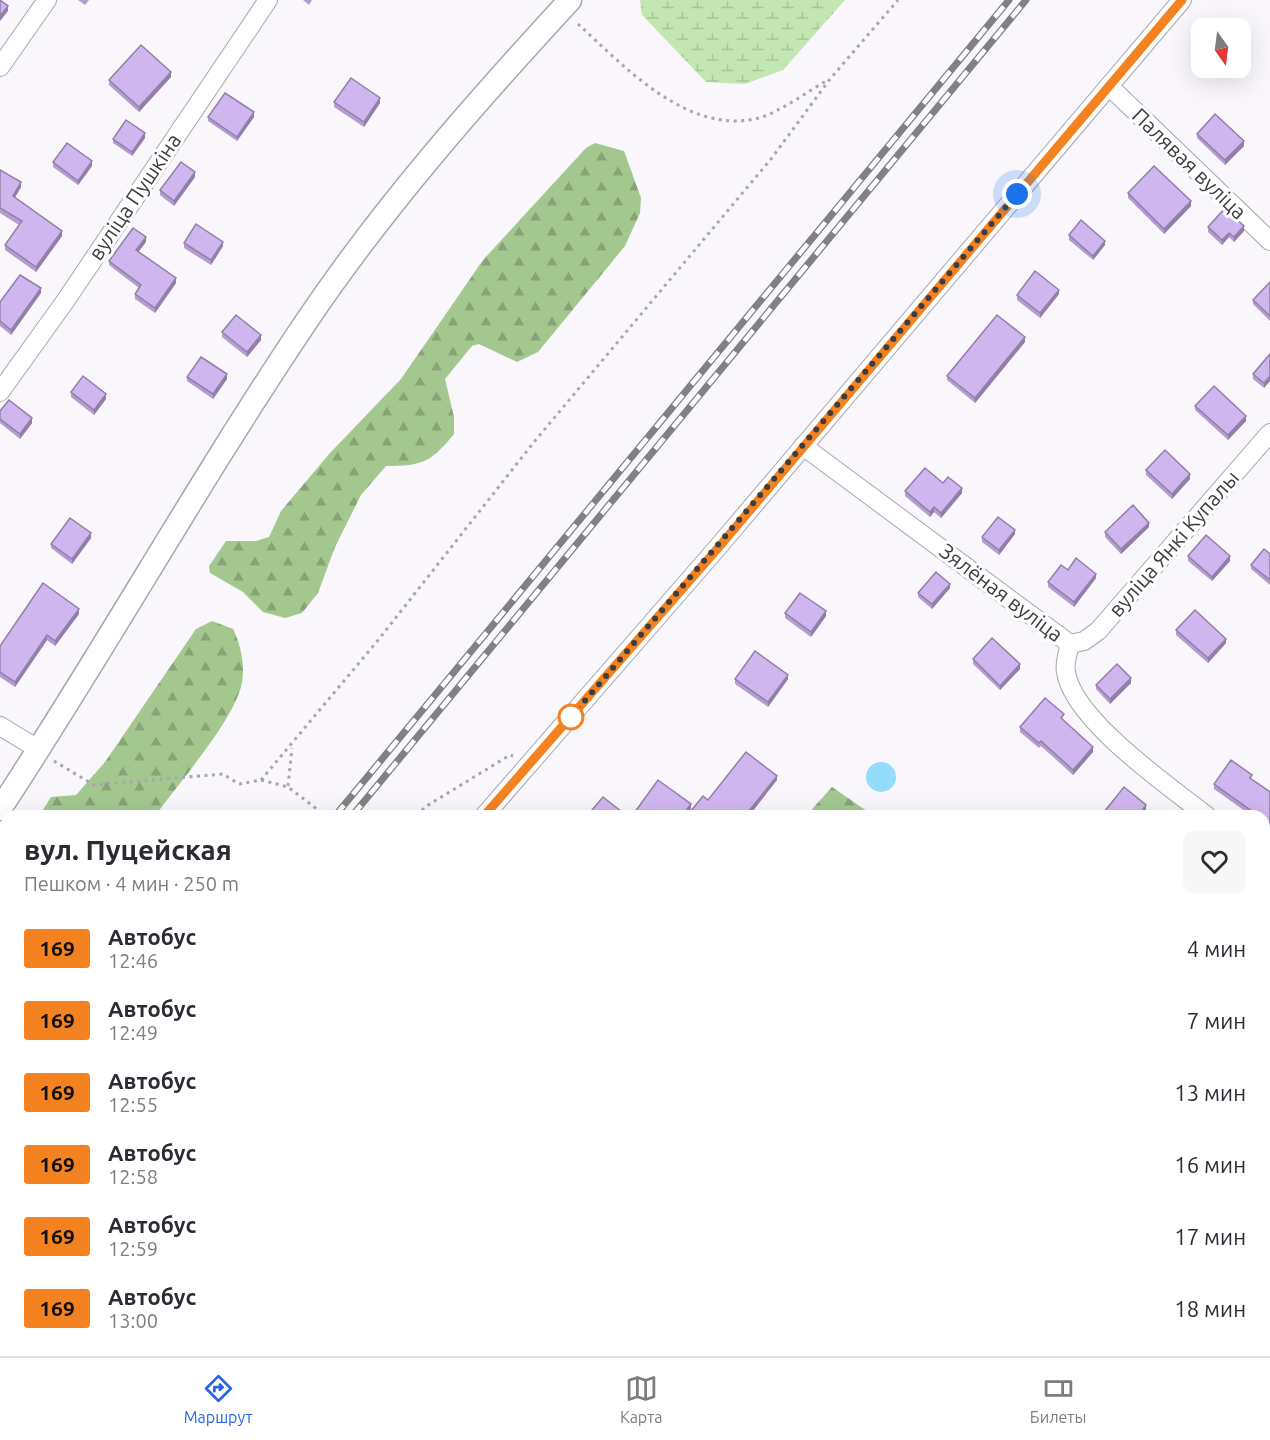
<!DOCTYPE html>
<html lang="ru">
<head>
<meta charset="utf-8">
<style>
  body { margin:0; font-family:Ubuntu,sans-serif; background:#f7f7f7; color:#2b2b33; height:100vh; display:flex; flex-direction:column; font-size:22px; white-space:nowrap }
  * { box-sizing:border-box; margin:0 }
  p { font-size:20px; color:#7c7c81 }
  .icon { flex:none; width:33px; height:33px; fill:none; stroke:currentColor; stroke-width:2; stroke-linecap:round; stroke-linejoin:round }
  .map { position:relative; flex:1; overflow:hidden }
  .sheet { position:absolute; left:0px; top:810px; width:1270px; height:546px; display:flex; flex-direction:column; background:#fff; border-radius:18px 18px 0 0; box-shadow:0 6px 24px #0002 }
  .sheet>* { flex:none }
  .badge { padding:0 12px; border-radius:4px; font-size:21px; line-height:39px }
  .needle { width:39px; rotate:166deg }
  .tools { position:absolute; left:1191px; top:18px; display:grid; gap:12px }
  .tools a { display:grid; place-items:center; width:60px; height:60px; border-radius:12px; background:#fff; box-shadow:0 6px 24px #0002; font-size:30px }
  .you { position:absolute; width:30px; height:30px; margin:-15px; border:4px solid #fff; border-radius:50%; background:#1a73e8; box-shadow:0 0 0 9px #1a73e833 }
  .map>.badge { position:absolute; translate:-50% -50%; box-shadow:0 0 0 3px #fff }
  .round { display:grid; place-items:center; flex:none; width:63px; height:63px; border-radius:12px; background:#f7f7f7 }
  .headline { display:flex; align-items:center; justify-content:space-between; height:102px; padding:0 24px }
  h1 { font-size:28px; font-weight:700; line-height:45px }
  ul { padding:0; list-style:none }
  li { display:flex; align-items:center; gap:18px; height:72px; padding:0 24px }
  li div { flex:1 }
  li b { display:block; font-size:22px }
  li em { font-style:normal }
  li .badge { min-width:66px; font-weight:700; text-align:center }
  .menu { display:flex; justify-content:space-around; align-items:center; height:84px; border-top:2px solid #e1e1e2; background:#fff; font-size:16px; color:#7c7c81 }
  .menu a { display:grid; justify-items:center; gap:3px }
  .menu .active { color:#2563eb }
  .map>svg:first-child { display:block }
  .commercial { fill:#f0ebfc }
  .green { fill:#c4e6b2 }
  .forest { fill:url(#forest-firs) }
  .wetland { fill:url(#wetland-marsh) }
  .water { fill:#95dbfc }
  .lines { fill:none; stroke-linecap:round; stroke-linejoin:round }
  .minor-casing { stroke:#aaa7ad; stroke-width:20 }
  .tertiary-casing { stroke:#aaa7ad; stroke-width:25 }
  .secondary-casing { stroke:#aaa7ad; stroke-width:28 }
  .path { stroke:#a8a6aa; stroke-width:3; stroke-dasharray:3 4.5; stroke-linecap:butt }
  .minor { stroke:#fff; stroke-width:18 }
  .tertiary { stroke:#fff; stroke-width:22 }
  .secondary { stroke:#fff; stroke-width:26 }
  .rail-casing { stroke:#828084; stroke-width:7 }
  .rail { stroke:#fff; stroke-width:4.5; stroke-dasharray:14; stroke-linecap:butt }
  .wall { fill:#b39dce }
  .shaded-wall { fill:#927fa7 }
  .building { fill:#d0b6ef; stroke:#927fa7; stroke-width:1.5 }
  .line-casing { stroke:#fff; stroke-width:14 }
  .line { stroke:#f58220; stroke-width:9 }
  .walk { stroke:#3d3c3e; stroke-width:6; stroke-dasharray:0 10.8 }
  .stop-dot { fill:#fff; stroke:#f58220; stroke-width:3 }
  .labels { text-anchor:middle; stroke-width:6; stroke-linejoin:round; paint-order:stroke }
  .street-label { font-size:21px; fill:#3d3c3e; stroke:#fff }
</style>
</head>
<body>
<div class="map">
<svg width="1270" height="1356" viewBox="0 0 1270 1356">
  <defs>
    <pattern id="forest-firs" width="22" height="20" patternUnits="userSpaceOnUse" patternTransform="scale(1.5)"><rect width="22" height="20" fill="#a4c790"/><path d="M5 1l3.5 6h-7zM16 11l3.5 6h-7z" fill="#87a377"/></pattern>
    <pattern id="wetland-marsh" width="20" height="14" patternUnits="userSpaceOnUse" patternTransform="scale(1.5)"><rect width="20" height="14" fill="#c4e6b2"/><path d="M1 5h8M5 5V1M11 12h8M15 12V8" fill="none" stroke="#a9c69a"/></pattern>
  </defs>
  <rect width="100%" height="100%" fill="#f9f6fc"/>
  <polygon class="commercial" points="195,1350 226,1350 211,1356 197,1356"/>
  <g class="green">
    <polygon points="226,1350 477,1350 464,1356 211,1356"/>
    <polygon points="548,1350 661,1350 654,1356 630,1353 537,1356"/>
  </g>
  <g class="forest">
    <path d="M595 143 624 151 641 198 640 213 625 246 538 352 517 362 479 344 472 346 445 379 454 417V434C431 462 423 466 386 466L361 495 335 547 318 593 302 613 285 618 263 612 243 592 210 573 209 566 226 541H256L269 537 281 511 330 453 401 379 483 260 586 148Z"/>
    <path d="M212 621 233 629C242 647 247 673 239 693 226 729 179 783 155 816H39L51 797 76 795 105 762 196 629Z"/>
    <polygon points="832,787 874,816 806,816"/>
    <polygon points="6,869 6,1030 0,1037 0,879"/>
  </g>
  <polygon class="wetland" points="640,0 845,0 783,70 745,84 706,82 642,15"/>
  <circle class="water" cx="881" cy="777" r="15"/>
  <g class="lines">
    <g class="minor-casing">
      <g id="minor">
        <polyline points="0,67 47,0"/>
        <polyline points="1109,86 1270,241"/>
        <polyline points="0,392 66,300 268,0"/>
        <polyline points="803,446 1070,644"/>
        <polyline points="1070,644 1084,641 1098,631 1270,433"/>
        <path d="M1070 644C1068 653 1064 663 1066 672 1073 720 1169 786 1207 816"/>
        <polyline points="0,726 38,749"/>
        <polyline points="484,816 718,547 1182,0"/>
        <polyline points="1264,863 1270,867"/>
        <polyline points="1264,1237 1270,1232"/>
        <polyline points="1126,1356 1133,1350"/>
      </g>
    </g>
    <g class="tertiary-casing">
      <path id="tertiary" d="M0 809C106 648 200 479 308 319 385 205 477 101 570 0"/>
    </g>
    <g class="secondary-casing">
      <g id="secondary">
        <polyline points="817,1350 825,1356"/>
        <polyline points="500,1356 510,1350"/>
      </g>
    </g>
    <g class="path">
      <path d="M578 24C625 67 688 136 759 118 780 112 808 91 828 80"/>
      <polyline points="54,761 94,785 223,774 239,784 261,780 288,787 326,816"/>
      <polyline points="261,780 379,639 534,442 771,159 830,79 898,0"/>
      <polyline points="288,786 292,748"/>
      <polyline points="417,816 425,807 510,755 513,756"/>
      <polyline points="201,1350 203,1356"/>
      <polyline points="787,1350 794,1356"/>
      <polyline points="855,1350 862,1356"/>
      <polyline points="65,1356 71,1350"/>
      <polyline points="531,1356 542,1350"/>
    </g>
    <use href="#minor" class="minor"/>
    <use href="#tertiary" class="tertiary"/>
    <use href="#secondary" class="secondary"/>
    <g class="rail-casing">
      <g id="rail">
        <polyline points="335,816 1009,0"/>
        <polyline points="352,816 1026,0"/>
        <polyline points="0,1224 6,1217"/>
        <polyline points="0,1247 6,1239"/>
      </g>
    </g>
    <use href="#rail" class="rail"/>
  </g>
  <g class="wall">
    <polygon points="78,0 89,0 85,5"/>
    <polygon points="303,0 312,0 309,5"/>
    <polygon points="171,77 139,112 109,85 109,80"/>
    <polygon points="334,102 380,103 364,127 334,107"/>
    <polygon points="208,117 254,117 237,141 208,121"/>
    <polygon points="1197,134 1244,146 1225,165 1197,138"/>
    <polygon points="145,138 132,156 113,143 113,139"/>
    <polygon points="53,162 92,166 78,185 53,167"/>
    <polygon points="0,170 21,187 15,197 62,236 36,272 5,250 5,245 19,225 0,213"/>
    <polygon points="195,177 174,206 160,195 160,190"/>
    <polygon points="1128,193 1191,206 1164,234 1128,198"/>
    <polygon points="1208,227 1244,231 1234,242 1229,237 1222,245 1208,232"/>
    <polygon points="1069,235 1105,245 1093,260 1069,240"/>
    <polygon points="146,242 138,252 176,283 155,313 135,299 135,294 139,288 109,265 109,261"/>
    <polygon points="184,243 223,246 211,265 184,248"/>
    <polygon points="1270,282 1270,321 1253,304 1253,300"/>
    <polygon points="41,293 11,335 0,326 0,302"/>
    <polygon points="1059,294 1040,318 1017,300 1017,295"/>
    <polygon points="222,332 261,340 247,357 222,337"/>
    <polygon points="1025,342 975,403 947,380 947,376"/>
    <polygon points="1270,354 1270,381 1264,388 1253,379 1253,374"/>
    <polygon points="187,377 227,379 213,399 187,381"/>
    <polygon points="71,392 106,399 94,415 71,397"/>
    <polygon points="1195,406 1246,421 1228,440 1195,410"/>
    <polygon points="0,411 32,423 20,439 0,423"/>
    <polygon points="1146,470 1190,479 1172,499 1146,475"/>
    <polygon points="905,491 962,493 941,518 934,512 930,517 905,496"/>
    <polygon points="1149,527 1121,554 1105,537 1105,532"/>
    <polygon points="1015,534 999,555 982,542 982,537"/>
    <polygon points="91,538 72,564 51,548 51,544"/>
    <polygon points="1270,554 1270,585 1251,569 1251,565"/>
    <polygon points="1188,556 1230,561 1212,581 1188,561"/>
    <polygon points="1068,570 1096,578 1074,607 1048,587 1048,582"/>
    <polygon points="950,588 932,609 918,597 918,593"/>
    <polygon points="785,613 826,616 811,637 785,618"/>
    <polygon points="79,614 55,646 47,640 15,687 0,677 0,646"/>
    <polygon points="1176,630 1226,643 1208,663 1176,635"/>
    <polygon points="973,659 1020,669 1000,690 973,664"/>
    <polygon points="735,679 788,679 768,707 735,684"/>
    <polygon points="1131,683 1110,704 1096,689 1096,685"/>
    <polygon points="1064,719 1063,720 1093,752 1073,775 1041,746 1039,748 1020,732 1020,727"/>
    <polygon points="1252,780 1270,792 1270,829 1264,825 1264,816 1252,816 1214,789 1214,784"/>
    <polygon points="1067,1350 1081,1350 1074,1356 1072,1356"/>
  </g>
  <g class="shaded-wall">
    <polygon points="8,6 8,11 0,21 0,16"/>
    <polygon points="171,72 171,77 139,112 139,107"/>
    <polygon points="380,98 380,103 364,127 364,122"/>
    <polygon points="254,112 254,117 237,141 237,137"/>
    <polygon points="145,133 145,138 132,156 132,152"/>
    <polygon points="1244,141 1244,146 1225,165 1225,160"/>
    <polygon points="92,161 92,166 78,185 78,181"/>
    <polygon points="195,172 195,177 174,206 174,201"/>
    <polygon points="21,182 21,187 13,201 13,196"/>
    <polygon points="1191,201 1191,206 1164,234 1164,229"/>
    <polygon points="1244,226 1244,231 1234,242 1234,237"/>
    <polygon points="62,231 62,236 36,272 36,267"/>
    <polygon points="1229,233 1229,237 1222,245 1222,240"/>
    <polygon points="146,237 146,242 136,255 136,250"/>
    <polygon points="1105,241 1105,245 1093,260 1093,256"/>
    <polygon points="223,242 223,246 211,265 211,260"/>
    <polygon points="176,278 176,283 155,313 155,308"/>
    <polygon points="41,288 41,293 11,335 11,330"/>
    <polygon points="1059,290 1059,294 1040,318 1040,313"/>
    <polygon points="261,335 261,340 247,357 247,352"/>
    <polygon points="1025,337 1025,342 975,403 975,398"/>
    <polygon points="227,374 227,379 213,399 213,394"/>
    <polygon points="1270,376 1270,381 1264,388 1264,383"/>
    <polygon points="106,394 106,399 94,415 94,410"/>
    <polygon points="1246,416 1246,421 1228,440 1228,435"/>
    <polygon points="32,418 32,423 20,439 20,434"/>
    <polygon points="1190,474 1190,479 1172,499 1172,494"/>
    <polygon points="962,488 962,493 941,518 941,513"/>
    <polygon points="934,507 934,512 930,517 930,512"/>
    <polygon points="1149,523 1149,527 1121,554 1121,549"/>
    <polygon points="1015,530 1015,534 999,555 999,550"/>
    <polygon points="91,533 91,538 72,564 72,559"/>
    <polygon points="1230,556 1230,561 1212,581 1212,577"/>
    <polygon points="1096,574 1096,578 1074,607 1074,602"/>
    <polygon points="950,584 950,588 932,609 932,604"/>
    <polygon points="79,609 79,614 55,646 55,641"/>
    <polygon points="826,611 826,616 811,637 811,632"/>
    <polygon points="47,635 47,640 15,687 15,682"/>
    <polygon points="1226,639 1226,643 1208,663 1208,658"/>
    <polygon points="1020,664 1020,669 1000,690 1000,686"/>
    <polygon points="788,675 788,679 768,707 768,702"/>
    <polygon points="1131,678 1131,683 1110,704 1110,699"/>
    <polygon points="1093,747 1093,752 1073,775 1073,770"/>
    <polygon points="777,776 777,780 749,816 745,816"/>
    <polygon points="691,804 691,809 685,816 682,816"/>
    <polygon points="1146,805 1146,809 1141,816 1138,816"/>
    <polygon points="1270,1180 1270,1184 1264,1189 1264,1184"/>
    <polygon points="1270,1307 1270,1311 1264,1315 1264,1310"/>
    <polygon points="1075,1350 1081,1350 1073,1356 1073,1352"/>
  </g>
  <g class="building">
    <polygon points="0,0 8,6 0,16"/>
    <polygon points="141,45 171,72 139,107 109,80"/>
    <polygon points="351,78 380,98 364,122 334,102"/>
    <polygon points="225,93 254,112 237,137 208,117"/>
    <polygon points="1215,114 1244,141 1225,160 1197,134"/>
    <polygon points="126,120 145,133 132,152 113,139"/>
    <polygon points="67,143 92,161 78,181 53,162"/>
    <polygon points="181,162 195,172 174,201 160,190"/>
    <polygon points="1154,166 1191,201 1164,229 1128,193"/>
    <polygon points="0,170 21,182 13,196 62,231 36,267 5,245 22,221 0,208"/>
    <polygon points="1225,208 1244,226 1234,237 1229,233 1222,240 1208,227"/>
    <polygon points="1081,220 1105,241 1093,256 1069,235"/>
    <polygon points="196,224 223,242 211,260 184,243"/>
    <polygon points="133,228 146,237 136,250 176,278 155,308 135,294 141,285 109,261"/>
    <polygon points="1035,271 1059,290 1040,313 1017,295"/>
    <polygon points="20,275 41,288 11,330 0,321 0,302"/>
    <polygon points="1270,282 1270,316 1253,300"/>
    <polygon points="236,315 261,335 247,352 222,332"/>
    <polygon points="997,315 1025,337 975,398 947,376"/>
    <polygon points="1270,354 1270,376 1264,383 1253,374"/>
    <polygon points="201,357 227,374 213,394 187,377"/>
    <polygon points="83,376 106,394 94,410 71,392"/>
    <polygon points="1214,386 1246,416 1228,435 1195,406"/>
    <polygon points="9,400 32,418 20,434 0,419 0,411"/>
    <polygon points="1165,450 1190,474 1172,494 1146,470"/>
    <polygon points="925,468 943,483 948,477 962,488 941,513 934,507 930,512 905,491"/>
    <polygon points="1133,505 1149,523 1121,549 1105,532"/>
    <polygon points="998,517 1015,530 999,550 982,537"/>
    <polygon points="70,518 91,533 72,559 51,544"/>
    <polygon points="1206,535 1230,556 1212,577 1188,556"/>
    <polygon points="1264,549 1270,554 1270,580 1251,565"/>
    <polygon points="1076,558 1096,574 1074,602 1048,582 1061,565 1068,570"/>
    <polygon points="936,572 950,584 932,604 918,593"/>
    <polygon points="43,583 79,609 55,641 47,635 15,682 0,672 0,646"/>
    <polygon points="800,593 826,611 811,632 785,613"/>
    <polygon points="1195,610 1226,639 1208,658 1176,630"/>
    <polygon points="992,638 1020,664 1000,686 973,659"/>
    <polygon points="755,651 788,675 768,702 735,679"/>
    <polygon points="1117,664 1131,678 1110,699 1096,685"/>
    <polygon points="1045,698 1064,714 1061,718 1093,747 1073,770 1041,741 1039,743 1020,727"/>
    <polygon points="746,752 777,776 745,816 687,816 703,796 708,800"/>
    <polygon points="1231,760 1252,775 1250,778 1270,792 1270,824 1264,820 1264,816 1259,816 1214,784"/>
    <polygon points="658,780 691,804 682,816 632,816"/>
    <polygon points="1124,787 1146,805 1138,816 1109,816 1104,812"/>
    <polygon points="603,797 627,816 587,816"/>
    <polygon points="1270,1125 1270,1180 1264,1184 1264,1130"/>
    <polygon points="1264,1265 1270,1272 1270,1307 1264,1310"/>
    <polygon points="1171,1350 1180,1350 1184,1356 1163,1356"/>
    <polygon points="1016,1351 1020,1356 1009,1356"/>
  </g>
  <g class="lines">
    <g class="line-casing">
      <polyline id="line" points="484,816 718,548 1182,0"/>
    </g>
    <use href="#line" class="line"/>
    <polyline class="walk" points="571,717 1017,194"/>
  </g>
  <circle class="stop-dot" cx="571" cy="717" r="12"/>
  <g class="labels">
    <g class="street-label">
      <text transform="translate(1189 164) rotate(44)" y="7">Палявая вуліца</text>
      <text transform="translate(135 197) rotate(-56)" y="7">вуліца Пушкіна</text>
      <text transform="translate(1174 544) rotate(-49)" y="7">вуліца Янкі Купалы</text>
      <text transform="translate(1001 593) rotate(37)" y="7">Зялёная вуліца</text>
    </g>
  </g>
</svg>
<div class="tools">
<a><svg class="needle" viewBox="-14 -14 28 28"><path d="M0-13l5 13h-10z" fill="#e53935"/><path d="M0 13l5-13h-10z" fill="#7c7c81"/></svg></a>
</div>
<div class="you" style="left:1017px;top:194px"></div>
<section class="sheet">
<div class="headline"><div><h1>вул. Пуцейская</h1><p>Пешком · 4 мин · 250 m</p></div><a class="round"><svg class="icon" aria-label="heart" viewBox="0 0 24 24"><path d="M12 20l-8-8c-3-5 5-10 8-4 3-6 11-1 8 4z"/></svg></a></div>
<ul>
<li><span class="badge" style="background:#f58220;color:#111">169</span><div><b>Автобус</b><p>12:46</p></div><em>4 мин</em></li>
<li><span class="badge" style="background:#f58220;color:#111">169</span><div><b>Автобус</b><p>12:49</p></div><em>7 мин</em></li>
<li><span class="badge" style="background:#f58220;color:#111">169</span><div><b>Автобус</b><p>12:55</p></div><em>13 мин</em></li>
<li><span class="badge" style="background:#f58220;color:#111">169</span><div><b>Автобус</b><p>12:58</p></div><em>16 мин</em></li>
<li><span class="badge" style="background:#f58220;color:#111">169</span><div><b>Автобус</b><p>12:59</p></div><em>17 мин</em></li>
<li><span class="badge" style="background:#f58220;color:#111">169</span><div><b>Автобус</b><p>13:00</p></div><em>18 мин</em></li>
</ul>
</section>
</div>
<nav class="menu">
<a class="active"><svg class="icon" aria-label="directions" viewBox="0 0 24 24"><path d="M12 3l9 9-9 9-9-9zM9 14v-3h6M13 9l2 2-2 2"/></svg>Маршрут</a>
<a><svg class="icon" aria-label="map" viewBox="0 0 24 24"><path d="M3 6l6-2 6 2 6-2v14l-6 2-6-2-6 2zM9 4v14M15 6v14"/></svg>Карта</a>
<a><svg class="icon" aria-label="tickets" viewBox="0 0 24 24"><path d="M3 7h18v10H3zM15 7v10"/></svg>Билеты</a>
</nav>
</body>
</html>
